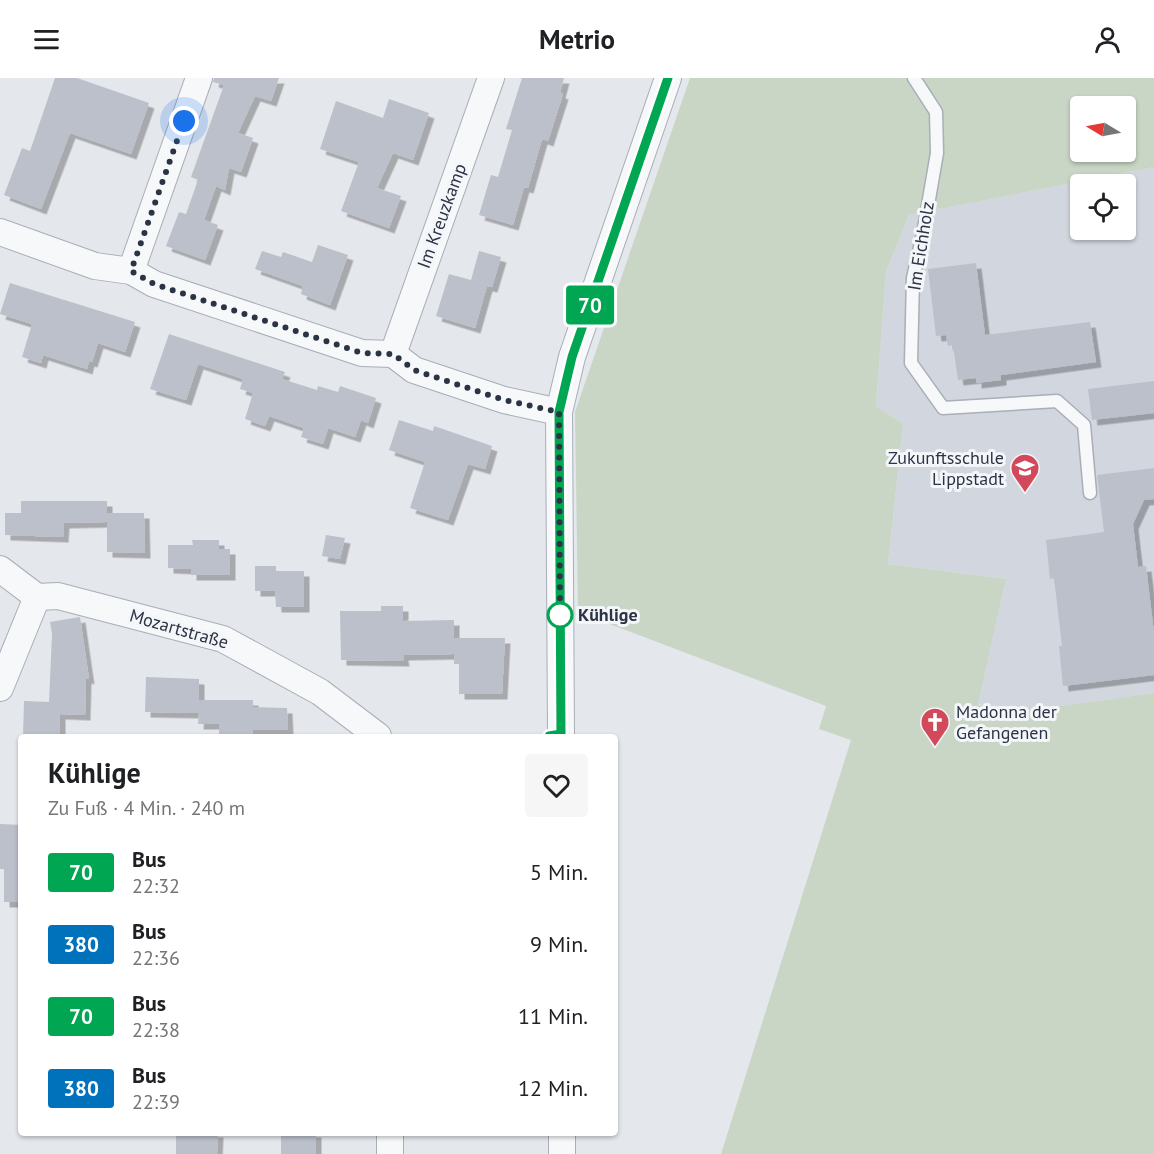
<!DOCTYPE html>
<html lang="de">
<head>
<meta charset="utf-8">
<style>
  body { margin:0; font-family:"PT Sans",sans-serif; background:#f6f6f6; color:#202124; height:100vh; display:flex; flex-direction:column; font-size:22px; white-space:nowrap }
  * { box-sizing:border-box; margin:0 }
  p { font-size:20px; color:#757577 }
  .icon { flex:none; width:33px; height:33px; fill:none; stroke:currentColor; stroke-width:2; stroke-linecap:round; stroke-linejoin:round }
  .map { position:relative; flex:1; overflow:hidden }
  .panel { position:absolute; left:18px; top:656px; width:600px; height:402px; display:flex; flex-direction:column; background:#fff; border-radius:6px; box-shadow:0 2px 4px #0004 }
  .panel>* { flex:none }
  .badge { padding:0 12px; border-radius:4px; font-size:21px; line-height:39px }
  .needle { width:39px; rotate:280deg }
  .fabs { position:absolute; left:1070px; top:18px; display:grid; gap:12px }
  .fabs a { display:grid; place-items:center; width:66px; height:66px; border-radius:6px; background:#fff; box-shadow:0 2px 4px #0004; font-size:30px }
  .you { position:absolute; width:30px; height:30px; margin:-15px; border:4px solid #fff; border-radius:50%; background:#1a73e8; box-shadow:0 0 0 9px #1a73e833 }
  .map>.badge { position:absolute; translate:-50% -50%; box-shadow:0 0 0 3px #fff }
  .round { display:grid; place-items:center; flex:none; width:63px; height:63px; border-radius:6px; background:#f6f6f6 }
  .head { display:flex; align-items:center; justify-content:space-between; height:102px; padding:0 30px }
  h1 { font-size:28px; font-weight:600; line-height:45px }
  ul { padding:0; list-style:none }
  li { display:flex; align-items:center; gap:18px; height:72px; padding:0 30px }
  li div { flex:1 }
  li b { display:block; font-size:22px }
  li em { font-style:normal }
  li .badge { min-width:66px; font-weight:700; text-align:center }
  header { display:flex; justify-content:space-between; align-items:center; height:78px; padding:0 30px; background:#fff; font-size:27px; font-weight:600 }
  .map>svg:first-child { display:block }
  .built { fill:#d2d6de; fill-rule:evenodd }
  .green { fill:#c9d6c5; fill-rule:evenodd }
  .building { fill:#bbc0ca; filter:url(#shadow) }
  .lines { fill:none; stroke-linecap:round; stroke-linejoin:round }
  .service-casing { stroke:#a9aeb7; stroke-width:15 }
  .minor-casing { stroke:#a9aeb7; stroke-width:28 }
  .service { stroke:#f7f8fa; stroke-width:12 }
  .minor { stroke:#f7f8fa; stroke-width:26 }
  .line-casing { stroke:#fff; stroke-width:14 }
  .line { stroke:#00a651; stroke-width:9 }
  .walk { stroke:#2b3445; stroke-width:6; stroke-dasharray:0 10.8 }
  .stop-dot { fill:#fff; stroke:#00a651; stroke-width:3 }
  .labels { text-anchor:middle; stroke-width:6; stroke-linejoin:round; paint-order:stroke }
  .street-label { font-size:18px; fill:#2b3445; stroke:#f4f6f9 }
  .poi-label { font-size:18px; fill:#2b3445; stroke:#f4f6f9; text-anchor:end }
  .stop-label { font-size:18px; font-weight:bold; fill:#2b3445; stroke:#f4f6f9; text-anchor:start }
</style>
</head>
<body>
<header><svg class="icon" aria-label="menu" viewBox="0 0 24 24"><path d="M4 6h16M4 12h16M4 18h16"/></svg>Metrio<svg class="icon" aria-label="person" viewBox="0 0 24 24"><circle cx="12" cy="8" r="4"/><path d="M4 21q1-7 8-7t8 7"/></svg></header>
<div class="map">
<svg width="1154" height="1076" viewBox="0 0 1154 1076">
  <defs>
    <filter id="shadow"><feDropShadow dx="5.5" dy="5.5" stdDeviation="0" flood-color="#0004"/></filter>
  </defs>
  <rect width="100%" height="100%" fill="#e4e7ec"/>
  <path class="built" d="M1154 89V615L997 637 978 625 1006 501 888 486 903 346 876 328 886 193 909 137ZM1080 106H1125V152H1080Z"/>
  <path class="green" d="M690 0H1154V89L909 137 886 193 876 328 903 346 888 486 1006 501 978 626 997 637 1154 615V1076H721L851 662 819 651 826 628 578 534 575 334ZM1080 28H1125V74H1080Z"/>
  <g class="building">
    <polygon points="55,0 77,0 149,25 131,76 70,55 41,131 4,117 22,70 30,73"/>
    <polygon points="214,0 279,0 271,23 255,18 238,55 253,60 241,94 229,90 225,112 216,108 204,142 218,147 205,182 166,168 179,134 186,136 198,102 191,99 224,7 213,4"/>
    <polygon points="522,0 564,0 560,15 563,16 548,63 542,61 528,110 524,109 513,147 479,137 491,97 498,99 512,52 506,51"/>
    <polygon points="389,21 429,35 413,82 393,75 377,110 401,118 389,150 341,133 359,84 320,71 336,23 383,40"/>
    <polygon points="318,167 348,177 330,227 301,216 303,208 255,191 262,173 281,179 283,174 312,184"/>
    <polygon points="479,173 501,179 492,209 487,208 475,250 436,238 449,196 471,202"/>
    <polygon points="976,185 985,257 1090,244 1096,284 1001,297 1001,302 976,305 976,300 958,302 953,267 948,268 946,257 936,258 928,191"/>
    <polygon points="10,205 135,244 125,274 98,265 92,284 89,283 87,291 43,277 41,285 22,279 32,246 0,236"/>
    <polygon points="169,256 285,294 282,301 317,312 318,308 338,314 340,308 376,320 368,345 361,342 355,359 328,350 323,366 301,359 304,350 269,338 265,348 245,341 253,315 240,311 243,301 198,286 186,322 150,311"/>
    <polygon points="1154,303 1154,335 1092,342 1088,311"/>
    <polygon points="399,342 433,353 434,348 492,368 485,391 468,386 448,442 410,430 425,384 389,372"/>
    <polygon points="1154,390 1154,421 1144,422 1133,446 1138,489 1146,488 1154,555 1154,597 1063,608 1059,568 1062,568 1054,500 1050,501 1046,462 1104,454 1097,397"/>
    <polygon points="21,423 107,423 107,435 144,435 145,475 107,474 107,444 64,445 63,459 5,457 5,435 21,435"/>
    <polygon points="326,457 345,460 340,481 322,478"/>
    <polygon points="192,462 219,462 219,471 230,471 230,497 191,497 191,491 168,490 168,467 193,467"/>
    <polygon points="255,488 276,488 276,493 304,493 304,529 276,529 275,513 255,513"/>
    <polygon points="381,528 403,528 403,543 454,542 454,560 505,560 502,616 459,616 459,586 454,586 454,576 403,577 404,583 341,582 340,533 381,533"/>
    <polygon points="80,539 89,601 86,600 85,637 60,636 60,658 23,658 24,623 49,624 52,556 50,544"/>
    <polygon points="146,599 199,601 199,622 253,622 253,629 287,630 288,652 253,652 253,658 219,658 219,646 198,646 199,635 145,634"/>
    <polygon points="0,746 21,747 21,824 4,824 4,791 0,791"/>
    <polygon points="176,1054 218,1054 217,1076 176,1076"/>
    <rect x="281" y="1054" width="35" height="22"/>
  </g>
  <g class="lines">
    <g class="service-casing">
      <polyline id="service" points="914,0 936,34 937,75 923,156 913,200 911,285 943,330 1057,323 1084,347 1090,415"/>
    </g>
    <g class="minor-casing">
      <g id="minor">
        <polyline points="0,154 95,188 131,193 154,206 362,275 393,276 414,292 504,322 559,334"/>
        <polyline points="131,193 199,0"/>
        <polyline points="393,276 491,0"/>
        <polyline points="0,491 37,519 58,518 223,561 320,614 378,658"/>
        <polyline points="0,610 37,519"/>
        <polyline points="561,656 559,334 572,279 668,0"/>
        <polyline points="562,1054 562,1076"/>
        <polyline points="390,1076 390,1054"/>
      </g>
    </g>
    <use href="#service" class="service"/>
    <use href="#minor" class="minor"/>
  </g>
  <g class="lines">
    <g class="line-casing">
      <polyline id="line" points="549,658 561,656 559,334 572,279 668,0"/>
    </g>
    <use href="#line" class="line"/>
    <polyline class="walk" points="184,43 131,193 154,206 362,275 393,276 414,292 504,322 559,334 560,537"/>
  </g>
  <defs>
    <g id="school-pin" transform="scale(1.5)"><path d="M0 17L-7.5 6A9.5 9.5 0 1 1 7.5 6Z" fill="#d1495b" stroke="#f4f6f9"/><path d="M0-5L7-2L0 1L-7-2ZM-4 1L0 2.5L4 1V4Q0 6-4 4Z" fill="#fff"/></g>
    <g id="church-pin" transform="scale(1.5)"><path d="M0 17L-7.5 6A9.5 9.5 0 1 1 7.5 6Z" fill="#d1495b" stroke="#f4f6f9"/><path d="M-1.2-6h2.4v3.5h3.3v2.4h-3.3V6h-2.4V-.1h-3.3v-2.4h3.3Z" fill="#fff"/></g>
  </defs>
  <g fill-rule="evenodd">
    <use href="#school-pin" x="1025" y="390"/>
    <use href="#church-pin" x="935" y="644"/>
  </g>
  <circle class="stop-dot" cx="560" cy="537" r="12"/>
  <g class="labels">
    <g class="street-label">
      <text transform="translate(442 138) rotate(-70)" y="6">Im Kreuzkamp</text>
      <text transform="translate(921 168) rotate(-81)" y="6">Im Eichholz</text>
      <text transform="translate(179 551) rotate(16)" y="6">Mozartstraße</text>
    </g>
    <g class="poi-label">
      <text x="1004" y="386">Zukunftsschule<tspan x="1004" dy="21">Lippstadt</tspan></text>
      <text x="956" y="640" text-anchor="start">Madonna der<tspan x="956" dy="21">Gefangenen</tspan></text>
    </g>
    <g class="stop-label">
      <text x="578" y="543">Kühlige</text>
    </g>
  </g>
</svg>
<div class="fabs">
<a><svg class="needle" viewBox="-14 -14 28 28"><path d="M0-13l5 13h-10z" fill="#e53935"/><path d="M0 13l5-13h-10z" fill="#757577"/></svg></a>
<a><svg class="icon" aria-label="locate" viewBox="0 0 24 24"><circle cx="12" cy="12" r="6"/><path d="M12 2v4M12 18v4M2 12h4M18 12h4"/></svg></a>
</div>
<div class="you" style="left:184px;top:43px"></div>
<b class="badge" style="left:590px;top:227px;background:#00a651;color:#fff">70</b>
<section class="panel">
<div class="head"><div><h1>Kühlige</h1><p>Zu Fuß · 4 Min. · 240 m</p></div><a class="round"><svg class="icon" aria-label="heart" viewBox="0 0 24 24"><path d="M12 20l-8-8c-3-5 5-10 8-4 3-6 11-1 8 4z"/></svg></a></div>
<ul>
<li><span class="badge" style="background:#00a651;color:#fff">70</span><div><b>Bus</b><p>22:32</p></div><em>5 Min.</em></li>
<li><span class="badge" style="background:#0072bc;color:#fff">380</span><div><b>Bus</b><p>22:36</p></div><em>9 Min.</em></li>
<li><span class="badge" style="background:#00a651;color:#fff">70</span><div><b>Bus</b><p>22:38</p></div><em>11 Min.</em></li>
<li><span class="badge" style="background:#0072bc;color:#fff">380</span><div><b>Bus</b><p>22:39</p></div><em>12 Min.</em></li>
</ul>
</section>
</div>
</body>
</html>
